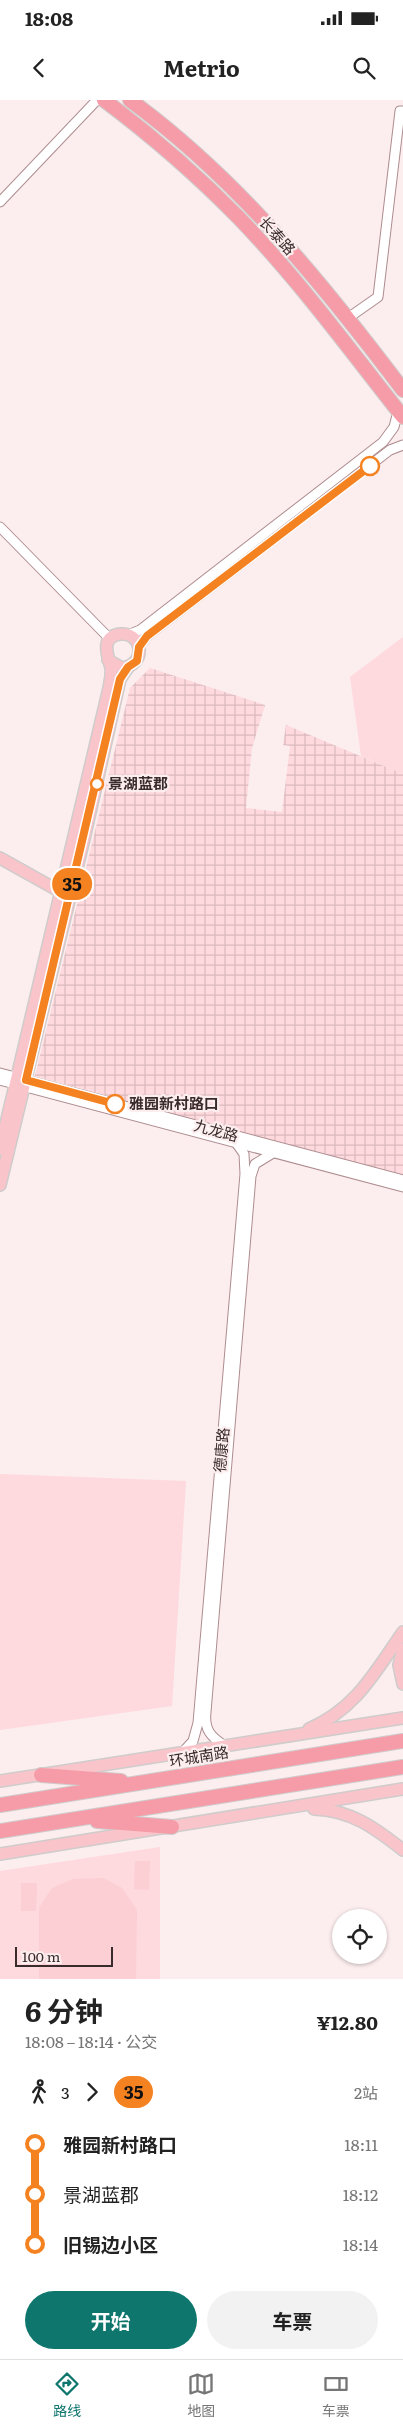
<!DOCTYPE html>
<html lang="zh">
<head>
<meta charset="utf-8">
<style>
  body { margin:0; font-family:Literata,"Noto Sans SC",serif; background:#f2f2f2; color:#222; height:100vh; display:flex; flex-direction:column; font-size:19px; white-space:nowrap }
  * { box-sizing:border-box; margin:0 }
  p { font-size:16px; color:#767676 }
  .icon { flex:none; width:28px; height:28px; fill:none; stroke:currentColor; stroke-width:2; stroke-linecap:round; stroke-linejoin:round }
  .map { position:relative; height:1879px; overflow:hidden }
  .panel { display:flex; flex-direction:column; background:#fff; flex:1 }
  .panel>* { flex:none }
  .badge { padding:0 10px; border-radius:16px; font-size:18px; line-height:32px }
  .fabs { position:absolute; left:332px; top:1809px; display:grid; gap:10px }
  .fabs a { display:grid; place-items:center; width:55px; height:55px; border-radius:50%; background:#fff; box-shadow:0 1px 4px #0004; font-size:25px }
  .scale { position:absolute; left:15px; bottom:12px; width:98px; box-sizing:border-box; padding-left:5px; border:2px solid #392b2c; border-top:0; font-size:14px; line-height:18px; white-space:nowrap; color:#392b2c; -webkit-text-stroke:4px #fcedee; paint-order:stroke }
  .map>.badge { position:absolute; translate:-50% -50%; box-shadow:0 0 0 2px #fff }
  .legs { display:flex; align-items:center; gap:8px; height:55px; padding:0 25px; font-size:16px }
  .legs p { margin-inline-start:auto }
  .summary { display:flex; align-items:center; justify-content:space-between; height:85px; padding:0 25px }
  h1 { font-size:28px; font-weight:700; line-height:38px }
  .action { display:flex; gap:10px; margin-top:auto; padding:10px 25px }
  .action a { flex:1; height:58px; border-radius:30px; background:#0f766e; color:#fff; font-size:20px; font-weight:700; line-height:58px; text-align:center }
  .action a+a { background:#f2f2f2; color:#222 }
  ul { padding:0 25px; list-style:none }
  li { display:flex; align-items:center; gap:18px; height:50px; font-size:19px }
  li i { display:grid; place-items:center; width:8px; height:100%; margin:0 6px; background:currentColor }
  li i::after { content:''; width:12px; height:12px; margin:-6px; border:4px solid; border-radius:50%; background:#fff }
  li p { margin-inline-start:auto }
  li:first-child i { background:linear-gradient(#0000 50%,currentColor 0) }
  li:last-child i { background:linear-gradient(currentColor 50%,#0000 0) }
  .status { display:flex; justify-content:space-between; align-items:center; height:35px; padding:0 25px; background:#fff; direction:ltr }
  .status svg { height:14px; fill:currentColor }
  header { display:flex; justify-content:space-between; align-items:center; height:65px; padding:0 25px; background:#fff; font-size:22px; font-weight:700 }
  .menu { display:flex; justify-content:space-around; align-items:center; height:70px; border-top:1px solid #e0e0e0; background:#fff; font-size:14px; color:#767676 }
  .menu a { display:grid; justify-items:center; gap:2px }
  .menu .active { color:#0f766e }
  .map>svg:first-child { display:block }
  .built { fill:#fed9dd }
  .industrial { fill:url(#industrial-grid) }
  .park { fill:#fbcfd4 }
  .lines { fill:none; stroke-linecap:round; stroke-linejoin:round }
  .minor-casing { stroke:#ae8c8f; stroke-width:11 }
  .major-casing { stroke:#cfcccc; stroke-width:14 }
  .highway-casing { stroke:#cfcccc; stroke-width:16 }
  .minor { stroke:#fff; stroke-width:9 }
  .major { stroke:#fac4cb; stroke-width:11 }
  .highway { stroke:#f69ca8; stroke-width:14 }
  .line-1-casing { stroke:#fff; stroke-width:11 }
  .line-1 { stroke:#f58220; stroke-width:8 }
  .stop-1-dot { fill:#fff; stroke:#f58220; stroke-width:2.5 }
  .labels { text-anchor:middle; stroke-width:4.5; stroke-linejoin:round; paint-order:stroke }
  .street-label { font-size:15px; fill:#392b2c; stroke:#fcedee }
  .stop-label { font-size:15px; font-weight:bold; fill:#392b2c; stroke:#fcedee; text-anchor:start }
</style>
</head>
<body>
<div class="status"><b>18:08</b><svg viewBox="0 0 49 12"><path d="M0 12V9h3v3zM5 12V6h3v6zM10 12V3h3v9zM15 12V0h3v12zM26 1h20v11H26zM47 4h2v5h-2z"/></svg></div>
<header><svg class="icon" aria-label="back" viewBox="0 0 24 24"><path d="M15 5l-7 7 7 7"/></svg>Metrio<svg class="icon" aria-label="search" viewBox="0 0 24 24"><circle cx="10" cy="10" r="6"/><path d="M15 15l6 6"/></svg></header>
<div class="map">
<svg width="403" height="1879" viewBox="0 0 403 1879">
  <defs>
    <pattern id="industrial-grid" width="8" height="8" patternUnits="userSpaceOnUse" patternTransform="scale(1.25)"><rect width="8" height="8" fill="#fed9dd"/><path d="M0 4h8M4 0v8" fill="none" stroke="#dababe"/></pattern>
  </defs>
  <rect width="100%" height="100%" fill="#fcedee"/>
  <g class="built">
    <polygon points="403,537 403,674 361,656 350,577"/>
    <polygon points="0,1374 186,1381 172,1606 0,1630"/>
    <polygon points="160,1747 160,1879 0,1879 0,1771"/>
  </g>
  <polygon class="industrial" points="150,568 265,605 252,648 246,708 282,712 290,646 283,645 286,625 403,674 403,1075 35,976 130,588"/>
  <g class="park">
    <polygon points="135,1761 150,1761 149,1790 134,1789"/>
    <polygon points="103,1778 122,1788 137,1810 136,1879 39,1879 39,1808 52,1788 73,1779"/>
    <polygon points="21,1783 37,1783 36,1811 21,1811"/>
  </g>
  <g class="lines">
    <g class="minor-casing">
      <g id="minor">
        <polyline points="0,102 97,0"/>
        <polyline points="348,218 378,197 400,11 403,11"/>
        <polyline points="0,427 110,539"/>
        <polyline points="128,535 140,530 383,342 394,327 398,311"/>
        <polyline points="139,547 147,536 390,350 403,345"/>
        <polyline points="0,973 403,1080"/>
        <polyline points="0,980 403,1087"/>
        <path d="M225 1646C211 1637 204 1630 206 1612L251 1076 255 1064 273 1053"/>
        <polyline points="182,1653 193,1641 198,1623 245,1074 244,1054 237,1044"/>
      </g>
    </g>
    <g class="major-casing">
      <g id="major">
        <polyline points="0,758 68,796"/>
        <path d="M0 1049 109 588C110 582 112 575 111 568 108 556 99 536 121 534 143 532 147 565 122 568L108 560"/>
        <polyline points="0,1085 84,739 120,579 128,567"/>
        <polyline points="403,1549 399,1565 403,1584"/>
        <path d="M309 1629C356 1609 375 1572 403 1532"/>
        <polyline points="0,1681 403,1618"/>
        <path d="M314 1709C351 1710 375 1728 403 1750"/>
        <polyline points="0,1754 403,1689"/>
      </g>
    </g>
    <g class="highway-casing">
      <g id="highway">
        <path d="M104 0C152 36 197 75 239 118 299 180 349 249 403 317"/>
        <path d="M130 0C238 79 323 184 403 290"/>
        <polyline points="41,1675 121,1681"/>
        <polyline points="0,1705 403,1641"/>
        <polyline points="97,1721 172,1727"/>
        <polyline points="0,1731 403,1667"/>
      </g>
    </g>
    <use href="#minor" class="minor"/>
    <use href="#major" class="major"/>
    <use href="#highway" class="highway"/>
  </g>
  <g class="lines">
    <g class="line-1-casing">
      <polyline id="line-1" points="115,1004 26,980 120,579 128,567 137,561 139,547 147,536 370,366"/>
    </g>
    <use href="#line-1" class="line-1"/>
  </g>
  <g class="stop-1-dot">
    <circle cx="370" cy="366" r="9"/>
    <circle cx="97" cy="684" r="6"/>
    <circle cx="115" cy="1004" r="9"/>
  </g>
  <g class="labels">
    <g class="street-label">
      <text transform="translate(277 136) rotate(48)" y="5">长泰路</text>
      <text transform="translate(216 1031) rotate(15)" y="5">九龙路</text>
      <text transform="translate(222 1350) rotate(-85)" y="5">德康路</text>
      <text transform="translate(199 1657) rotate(-9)" y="5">环城南路</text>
    </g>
    <g class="stop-label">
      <text x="108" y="689">景湖蓝郡</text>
      <text x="129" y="1009">雅园新村路口</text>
    </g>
  </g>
</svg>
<div class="fabs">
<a><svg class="icon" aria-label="locate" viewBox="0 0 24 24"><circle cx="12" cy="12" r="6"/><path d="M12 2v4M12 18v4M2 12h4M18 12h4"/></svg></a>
</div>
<div class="scale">100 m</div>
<b class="badge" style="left:72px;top:784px;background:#f58220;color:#111">35</b>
</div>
<section class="panel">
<div class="summary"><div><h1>6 分钟</h1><p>18:08 – 18:14 · 公交</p></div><b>¥12.80</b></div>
<div class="legs"><svg class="icon" aria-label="walk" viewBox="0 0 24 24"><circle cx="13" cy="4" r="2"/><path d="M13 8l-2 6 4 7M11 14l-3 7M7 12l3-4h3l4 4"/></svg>3<svg class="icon" aria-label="forward" viewBox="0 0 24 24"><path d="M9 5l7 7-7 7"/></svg><b class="badge" style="background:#f58220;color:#111">35</b><p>2站</p></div>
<ul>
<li><i style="color:#f58220"></i><b>雅园新村路口</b><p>18:11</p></li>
<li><i style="color:#f58220"></i><span>景湖蓝郡</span><p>18:12</p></li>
<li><i style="color:#f58220"></i><b>旧锡边小区</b><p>18:14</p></li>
</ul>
<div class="action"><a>开始</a><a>车票</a></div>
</section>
<nav class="menu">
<a class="active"><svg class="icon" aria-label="directions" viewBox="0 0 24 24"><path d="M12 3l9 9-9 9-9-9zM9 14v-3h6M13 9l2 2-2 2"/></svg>路线</a>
<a><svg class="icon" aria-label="map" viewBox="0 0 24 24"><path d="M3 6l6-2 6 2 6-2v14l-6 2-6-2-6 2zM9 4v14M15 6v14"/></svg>地图</a>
<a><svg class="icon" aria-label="tickets" viewBox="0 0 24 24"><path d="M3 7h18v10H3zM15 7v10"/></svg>车票</a>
</nav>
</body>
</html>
